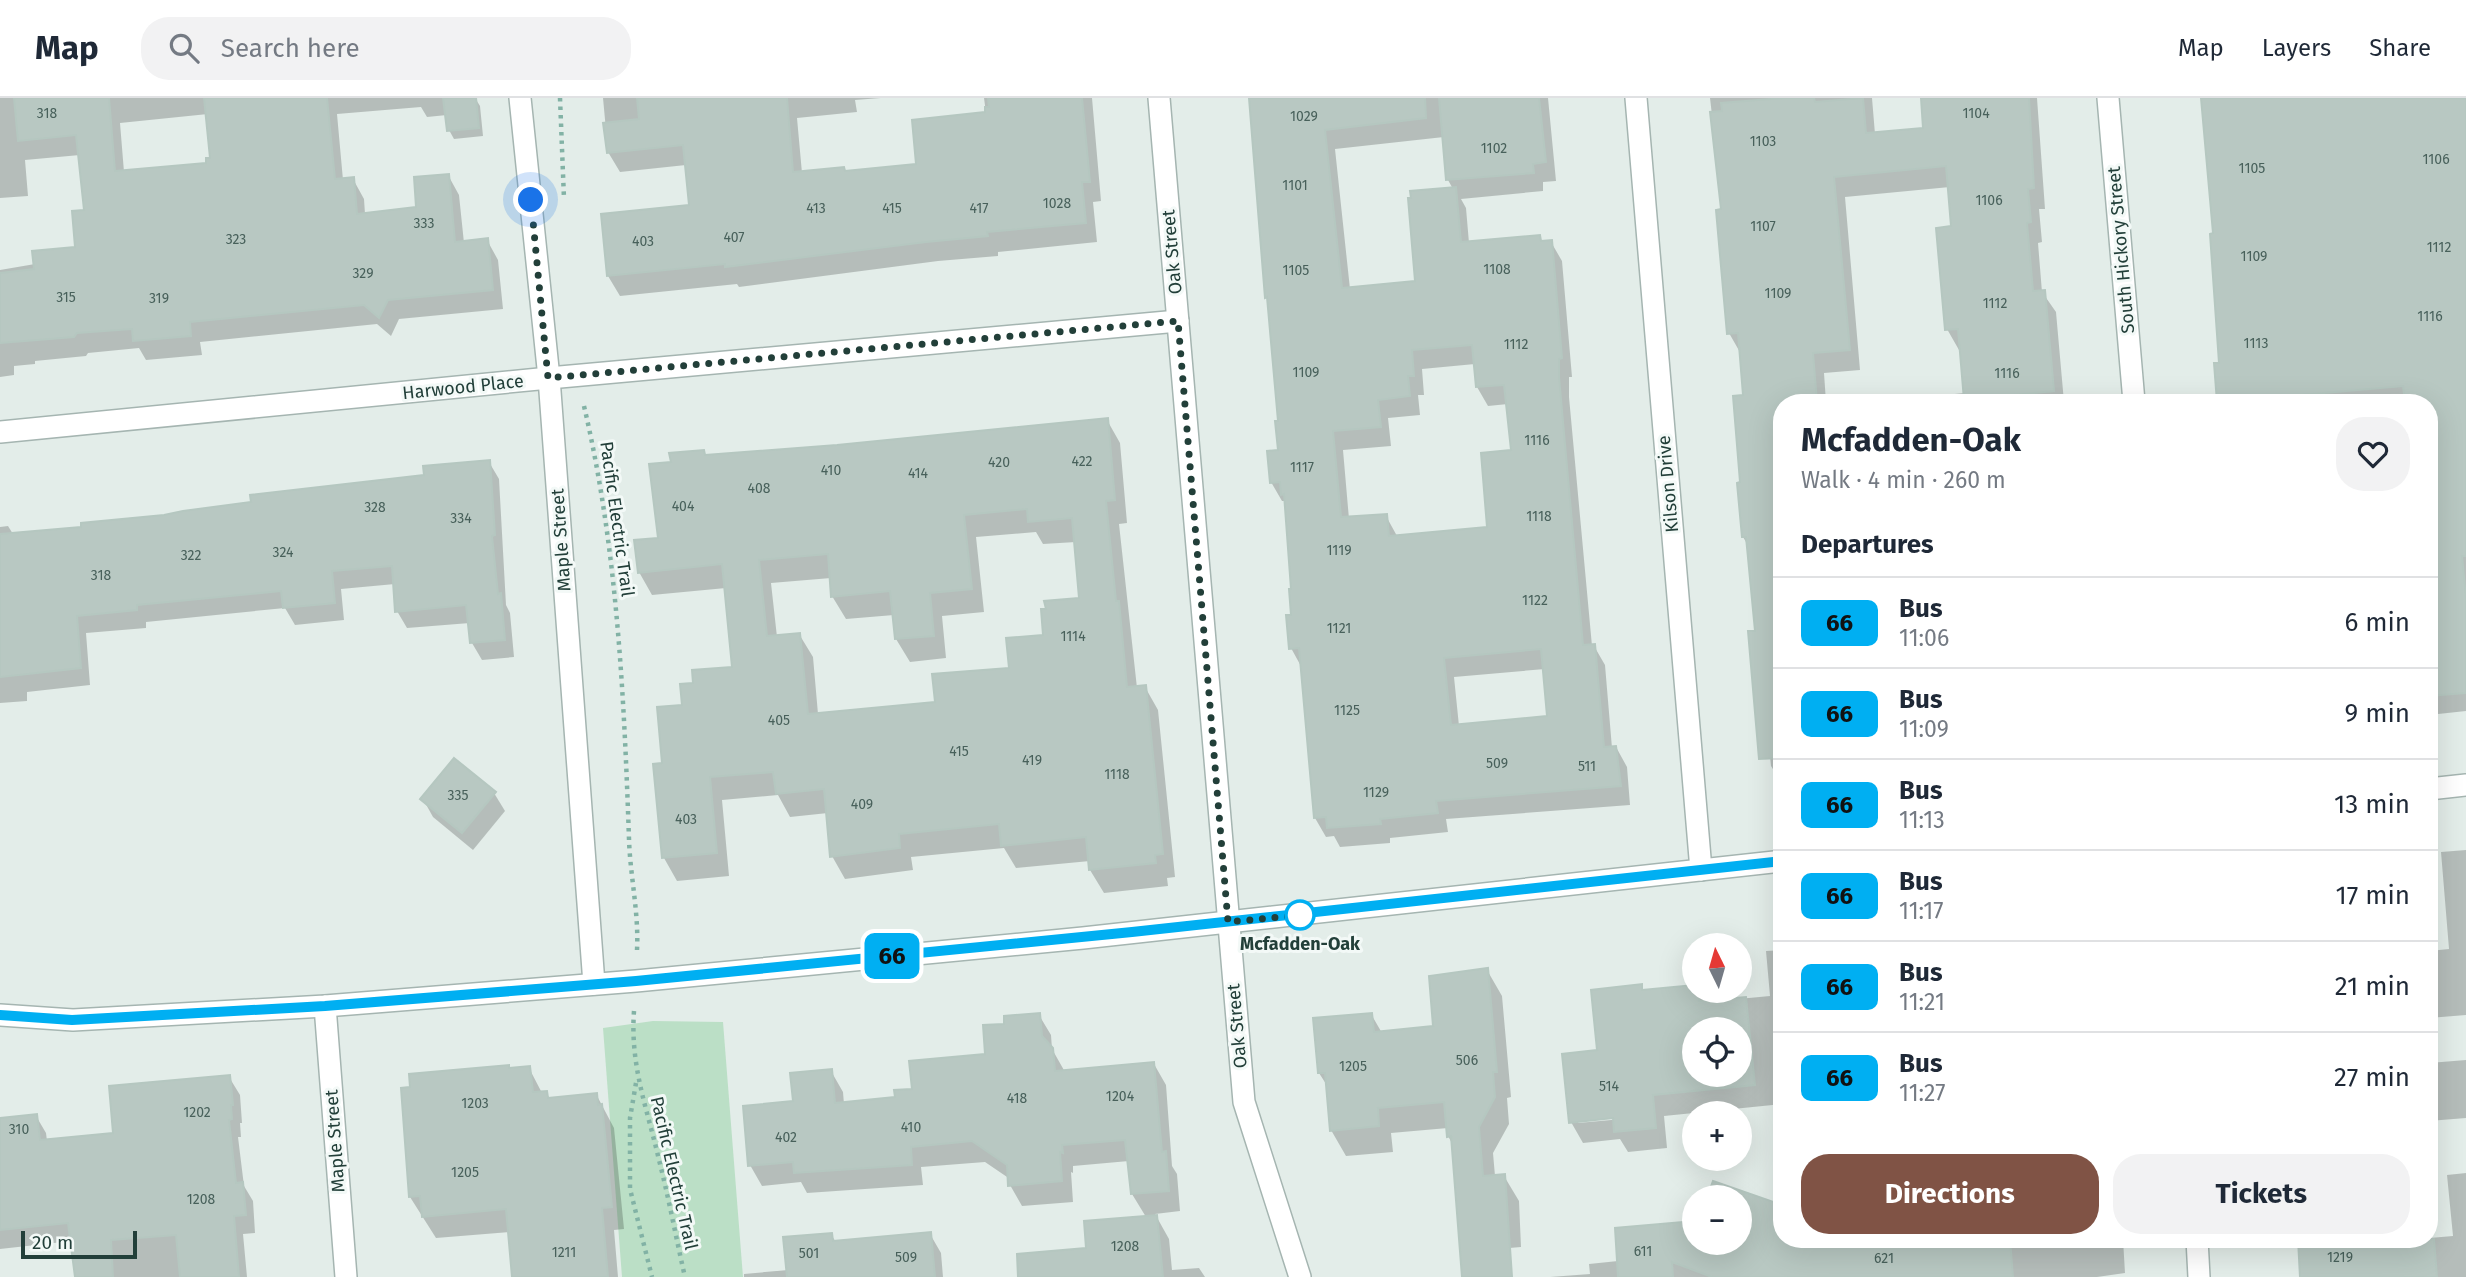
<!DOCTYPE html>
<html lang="en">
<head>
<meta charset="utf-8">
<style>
  body { margin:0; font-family:"Fira Sans",sans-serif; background:#f2f2f3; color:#1f2937; height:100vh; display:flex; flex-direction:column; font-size:26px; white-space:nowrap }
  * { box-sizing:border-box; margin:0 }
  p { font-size:23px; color:#747a83 }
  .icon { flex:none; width:38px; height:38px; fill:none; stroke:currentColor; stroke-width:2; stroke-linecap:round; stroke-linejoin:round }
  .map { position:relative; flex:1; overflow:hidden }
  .panel { position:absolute; left:1773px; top:296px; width:665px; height:854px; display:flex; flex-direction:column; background:#fff; border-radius:28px; box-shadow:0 7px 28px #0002 }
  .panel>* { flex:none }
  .badge { padding:0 14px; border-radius:10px; font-size:24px; line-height:46px }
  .needle { width:46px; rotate:355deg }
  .fabs { position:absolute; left:1682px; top:835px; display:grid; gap:14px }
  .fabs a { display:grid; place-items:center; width:70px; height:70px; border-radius:50%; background:#fff; box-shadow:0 7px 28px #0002; font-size:35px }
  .scale { position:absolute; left:21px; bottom:18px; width:116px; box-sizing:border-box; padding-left:7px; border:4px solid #223f39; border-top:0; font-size:19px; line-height:24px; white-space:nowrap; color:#223f39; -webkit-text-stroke:5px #f3f9f7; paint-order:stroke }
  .you { position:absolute; width:35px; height:35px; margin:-18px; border:5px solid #fff; border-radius:50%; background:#1a73e8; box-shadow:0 0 0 10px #1a73e833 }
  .map>.badge { position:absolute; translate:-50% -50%; box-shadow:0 0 0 4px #fff }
  h2 { padding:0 28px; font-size:26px; line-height:63px }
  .round { display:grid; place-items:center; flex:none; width:74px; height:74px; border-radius:28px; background:#f2f2f3 }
  .summary { display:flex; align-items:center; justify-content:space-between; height:119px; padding:0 28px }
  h1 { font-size:33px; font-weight:700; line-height:52px }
  .button { display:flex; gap:14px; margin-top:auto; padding:14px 28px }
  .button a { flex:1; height:80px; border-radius:28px; background:#805345; color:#fff; font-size:28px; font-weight:700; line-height:80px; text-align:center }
  .button a+a { background:#f2f2f3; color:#1f2937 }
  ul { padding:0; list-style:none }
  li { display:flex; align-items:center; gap:21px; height:91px; padding:0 28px; border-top:2px solid #e0e1e3 }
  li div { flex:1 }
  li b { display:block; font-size:26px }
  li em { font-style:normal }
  li .badge { min-width:77px; font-weight:700; text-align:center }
  header { display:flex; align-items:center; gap:42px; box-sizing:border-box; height:98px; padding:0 35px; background:#fff; border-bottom:2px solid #e0e1e3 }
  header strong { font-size:33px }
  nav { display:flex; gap:38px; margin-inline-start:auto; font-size:24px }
  .search { width:490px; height:63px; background:#f2f2f3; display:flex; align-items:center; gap:18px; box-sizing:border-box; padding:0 24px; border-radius:28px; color:#747a83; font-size:26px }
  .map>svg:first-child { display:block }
  .green { fill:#bbdfc6 }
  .shadow { fill:#0003; fill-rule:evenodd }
  .building { fill:#b8c8c2; stroke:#b5c7c0; stroke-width:2; fill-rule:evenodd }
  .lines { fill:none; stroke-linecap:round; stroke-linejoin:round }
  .minor-casing { stroke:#a5b5b1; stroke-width:24 }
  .path { stroke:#82b2a5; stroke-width:4.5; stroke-dasharray:3.5 5; stroke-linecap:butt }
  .minor { stroke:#fff; stroke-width:21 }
  .line-casing { stroke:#fff; stroke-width:16 }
  .line { stroke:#00aff2; stroke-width:10 }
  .walk { stroke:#223f39; stroke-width:7; stroke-dasharray:0 12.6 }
  .stop-dot { fill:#fff; stroke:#00aff2; stroke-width:3.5 }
  .labels { text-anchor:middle; stroke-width:6; stroke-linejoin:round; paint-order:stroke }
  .number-label { font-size:14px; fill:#48615b }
  .street-label { font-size:18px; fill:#223f39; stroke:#f3f9f7 }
  .stop-label { font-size:18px; font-weight:bold; fill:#223f39; stroke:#f3f9f7 }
</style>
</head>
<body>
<header>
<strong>Map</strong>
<div class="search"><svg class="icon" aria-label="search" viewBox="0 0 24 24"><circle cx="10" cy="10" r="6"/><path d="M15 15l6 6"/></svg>Search here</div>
<nav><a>Map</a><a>Layers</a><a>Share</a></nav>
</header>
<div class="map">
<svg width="2466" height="1179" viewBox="0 0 2466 1179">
  <rect width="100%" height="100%" fill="#e3ede9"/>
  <polygon class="green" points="653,923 723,924 743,1179 622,1179 603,930"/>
  <g class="shadow">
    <path d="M0 0H475L480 8 483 38 454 41 449 32 447 17 427 19 421 9 337 16 343 82 353 81 364 101 365 116 418 110 448 77 459 97 464 145 487 142 498 162 503 211 399 221 391 238 377 226 200 244 202 257 146 262 139 250 88 255 86 258 35 263V266L14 268V277L0 279V172L35 166 77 150 86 114 80 57 25 62 28 98 0 100ZM208 16 212 61 208 66 124 74 120 25Z"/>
    <polygon points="603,0 881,0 855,2 857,14 797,20 802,75 845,75 918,68 986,15 984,0 1092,0 1101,103 1093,104 1097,144 998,154 998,158 938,163 739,189 737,186 620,198 608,178 691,108 686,67 620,74 608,54"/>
    <path d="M1251 0H1548L1556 83 1543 84V93L1461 101 1466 110 1469 145 1539 139 1542 144H1551L1562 163 1572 279H1569V299L1592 548H1594L1605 567 1612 650 1616 649 1627 669 1630 707 1446 721 1448 734 1390 740V745L1340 749 1334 738 1326 739 1315 720 1302 570 1291 550 1293 493 1286 403H1282L1271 384 1279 354 1280 325ZM1444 39 1448 82 1453 91 1417 185 1350 191 1335 51ZM1475 266 1477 289 1488 308 1508 306 1513 354 1489 430 1397 438 1386 418 1349 421 1343 352 1391 348 1388 320 1420 317 1418 297H1424L1422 271ZM1545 571 1549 620 1459 628 1454 579Z"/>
    <polygon points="1710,0 1872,0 1875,36 1925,31 1922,0 2037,0 2045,111 2039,111 2042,144 2038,145 2042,194 2056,214 2064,304 1902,304 1902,301 1965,295 1962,252 1959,252 1947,231 1953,130 1950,89 1845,99 1860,272 1824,275 1826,304 1782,304 1782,685 1771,668 1749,449 1743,439 1742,386 1745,299 1741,256 1729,235 1723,113"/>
    <polygon points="2202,0 2466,0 2466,613 2429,617 2429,304 2225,304 2212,137 2215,137"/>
    <path d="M1107 322 1120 345 1127 425 1119 426 1137 590 1145 589 1158 612 1175 779 1167 780 1168 788 1104 795 1090 772V763L1016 770 1004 750 911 759 913 772 845 781 832 758 828 715 790 719 778 697 722 702 729 778 677 783 664 760V667L684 609 695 587 734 571 726 490 652 497 639 474 659 441 673 366 703 353 706 359 837 349ZM1036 434 1043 446 1076 444 1081 501 1011 571 937 606 818 616 813 559 799 536 777 539 771 485 831 480 832 498 846 521 894 517 896 541 910 564 946 560 942 518 984 514 976 439Z"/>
    <polygon points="489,364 499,381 506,507 510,515 514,559 482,562 472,545 470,525 407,530 397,513 395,486 341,491 344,522 295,527 285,510 146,524 146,530 86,535 90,587 27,594 27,603 0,605 0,429 8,428 13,436 83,430 426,378"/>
    <polygon points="494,695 505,713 473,752 433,719 423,701"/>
    <polygon points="2466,752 2466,917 2429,920 2429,853 2449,851 2441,754"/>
    <path d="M1782 852V1006L1664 1018 1667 1050 1628 1054 1620 1041 1583 1045 1571 1024 1599 954 1641 888 1644 894 1694 889V892H1699L1706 904 1770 898 1766 853ZM1694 931H1740V976H1694ZM1622 1017V1021L1578 1025V1022Z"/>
    <polygon points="1487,872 1502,898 1511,999 1507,1000 1509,1026 1493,1055 1495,1078 1504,1078 1519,1103 1521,1149 1475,1153 1453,1047 1448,1038 1448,1030 1391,1035 1393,1054 1346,1058 1331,1032 1328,989 1319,975 1371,916 1382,935 1435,930"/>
    <polygon points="1039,917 1051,937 1052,951 1065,974 1154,966 1166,987 1172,1068 1177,1076 1180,1113 1155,1116 1169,1141 1172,1172 1199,1170 1205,1179 1074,1179 1088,1152 1146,1119 1132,1096 1129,1063 1073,1068 1073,1075 1071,1074 1073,1104 1022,1108 1010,1087 1010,1081 985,1064 921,1069 923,1087 807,1095 801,1084 762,1088 750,1067 795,1005 831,973 843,994 844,1006 897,1001 987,958 1006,927"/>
    <polygon points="2466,962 2466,1020 2429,1023 2429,965"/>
    <polygon points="529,970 542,995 546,995 550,1001 596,996 614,1030 624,1131 614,1132 618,1179 513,1179 510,1134 436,1140 410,1099 510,972"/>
    <polygon points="229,979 240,997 242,1025 240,1025 241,1039 238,1039 244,1088 253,1103 255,1135 243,1136 247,1179 76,1179 72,1143 0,1151 0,1022 36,1018 46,1035 47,1043 115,1036"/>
    <polygon points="2466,1075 2466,1179 2318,1179 2299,1141 2382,1141 2383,1144 2453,1138 2447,1077"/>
    <polygon points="1714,1085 1782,1109 1782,1141 2123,1141 2125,1175 2097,1179 1550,1179 1590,1176 1589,1166 1618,1163 1694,1125 1694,1144 1740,1144 1740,1099 1708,1099"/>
    <polygon points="930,1136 941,1155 943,1179 744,1179 744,1176 788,1172 831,1137 836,1144"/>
  </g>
  <g class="building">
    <polygon points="14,0 109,0 115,73 206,65 206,60 210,60 204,0 327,0 335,81 354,79 357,116 416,109 414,79 449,76 455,144 488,140 493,192 388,202 379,220 364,207 190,224 191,238 133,243 132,231 77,235 74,239 0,245 0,175 34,171 32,153 75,149 72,113 84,112 76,37 18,43"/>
    <polygon points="443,0 476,0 479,30 447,33"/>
    <polygon points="637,0 787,0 793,74 844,69 845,73 916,66 912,22 985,14 985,9 989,9 988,0 1082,0 1090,84 1082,84 1086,125 987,134 988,138 926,144 725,169 725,166 607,178 601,116 689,107 683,47 607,55 603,25 639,21"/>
    <path d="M1249 0H1425L1426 20 1325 32 1342 190 1415 183 1408 100H1411L1410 93 1456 89 1461 144 1540 137 1541 143 1552 142 1562 260 1559 261V279L1583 547 1595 546 1604 649 1616 648 1621 688 1436 703 1438 715 1380 721 1381 726 1327 730 1326 719 1314 720 1299 550 1289 551 1286 517H1291L1289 491H1291L1284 396 1281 397 1280 384 1270 385 1267 353 1278 352 1275 323H1278L1267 199 1265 200ZM1472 247 1476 289 1504 287 1511 352 1481 355 1487 429 1389 438 1387 416 1341 419 1333 333 1381 329 1378 302 1410 298 1408 278H1414L1412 252ZM1541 551 1547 618 1451 627 1444 560Z"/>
    <polygon points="1439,0 1539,0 1546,64 1533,66 1534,75 1446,82"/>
    <polygon points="1783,0 1814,0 1815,4 1863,0 1866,35 1923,30 1921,0 2029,0 2034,90 2028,91 2031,124 2027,125 2033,193 2045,192 2054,293 1964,302 1958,231 1945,232 1936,130 1951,128 1946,68 1834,79 1850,252 1813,255 1817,304 1782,304 1782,660 1759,661 1748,533 1755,533 1746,439 1742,439 1737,385 1740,384 1733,298 1743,297 1738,235 1727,236 1716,112 1721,111 1710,14 1722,13 1721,5"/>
    <polygon points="2201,0 2466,0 2466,458 2462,458 2466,500 2466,595 2429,598 2429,304 2405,304 2403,288 2302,297 2302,304 2217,304 2214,265 2219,265 2210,136 2213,135"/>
    <path d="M1108 320 1115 402 1106 403 1116 503H1119L1127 589 1146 587 1163 756 1155 757 1156 765 1089 772 1086 739 1001 748 999 726 899 736 900 750 830 759 824 691 776 696 773 674 710 679 717 755 662 760 653 666 662 665 657 609 682 607 680 586 693 585 692 572 732 569 722 466 638 475 634 442 658 440 649 366 671 364 669 355 704 352 705 357 837 347ZM1027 411 1028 424 1072 420 1079 500 1044 503 1046 511H1041L1043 537 1006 540 1009 570 932 576 935 604 808 616 800 535 767 538 759 462 828 456 831 499 890 493 895 541 934 538 930 495 972 491 964 417Z"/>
    <polygon points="490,362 495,437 492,438 498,496 501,495 505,542 470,545 466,507 395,514 392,468 332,473 335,505 283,510 281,493 137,507 137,512 77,518 81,570 0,579 0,436 81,429 81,425 164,417 183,413 251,404 250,397 424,377 423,368"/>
    <polygon points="454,660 496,694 462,735 420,701"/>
    <polygon points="1488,870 1497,974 1493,974 1495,999 1479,1029 1483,1078 1505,1076 1512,1179 1462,1179 1451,1038 1447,1039 1444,1004 1378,1010 1379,1028 1330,1033 1325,975 1318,975 1313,920 1372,915 1374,934 1433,928 1429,878"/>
    <path d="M1642 886V892L1694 887V892H1699V903L1746 899 1755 987 1653 997 1656 1030 1614 1034 1613 1020 1569 1025 1562 956 1597 952 1591 892ZM1694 931H1740V976H1694Z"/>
    <polygon points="1040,915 1042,938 1053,950 1055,973 1154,964 1162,1054 1166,1053 1169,1093 1131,1096 1125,1042 1062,1047 1063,1055 1060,1054 1062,1083 1008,1088 1007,1067 972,1043 911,1049 912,1067 794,1075 793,1064 748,1068 743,1008 793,1003 790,975 832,971 835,1005 895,999 894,992 912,991 909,963 985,956 983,927 1004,926 1004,918"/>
    <polygon points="509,967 509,970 530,968 533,994 547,993 548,1000 597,995 598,1007 602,1006 612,1109 602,1110 608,1179 512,1179 506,1111 422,1119 420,1098 409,1099 401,990 410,989 409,976"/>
    <polygon points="230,977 233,1007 231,1007 232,1021 229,1022 236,1085 243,1084 246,1117 234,1118 239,1179 180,1179 176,1137 111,1142 113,1179 75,1179 68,1125 0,1132 0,1020 37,1016 40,1042 113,1035 109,988"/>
    <polygon points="1713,1083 1782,1107 1782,1141 2010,1141 2013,1179 1712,1179 1672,1164 1673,1179 1618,1179 1615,1130 1694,1123 1694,1144 1740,1144 1740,1099 1707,1099"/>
    <polygon points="1157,1117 1163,1179 1018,1179 1017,1156 1086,1150 1084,1123"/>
    <polygon points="931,1134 935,1179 787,1179 783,1139 832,1135 833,1143"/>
    <polygon points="2298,1141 2359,1141 2359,1144 2434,1141 2437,1179 2300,1179"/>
  </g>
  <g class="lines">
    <g class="minor-casing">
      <g id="minor">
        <polyline points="520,0 549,280 594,886"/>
        <polyline points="1159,0 1244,1004 1300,1179"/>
        <polyline points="1636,0 1701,772"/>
        <polyline points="2108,0 2134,304"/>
        <polyline points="0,334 549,280 1178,223"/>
        <polyline points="2429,691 2466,687"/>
        <polyline points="325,908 346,1179"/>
        <polyline points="0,917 73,922 325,908 636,883 1083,840 1782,763"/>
        <polyline points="2197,1141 2199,1179"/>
      </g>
    </g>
    <g class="path">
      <polyline points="560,0 564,101"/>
      <path d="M584 308C617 449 624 596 629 741 630 777 639 815 637 852"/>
      <path d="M634 913C630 968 647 1010 659 1062 669 1101 676 1140 685 1179"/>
      <polyline points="636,985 630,1020 630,1091 652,1179"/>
    </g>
    <use href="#minor" class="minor"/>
  </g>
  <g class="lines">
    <g class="line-casing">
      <polyline id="line" points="0,917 72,922 325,908 636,883 1132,834 1782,763"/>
    </g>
    <use href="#line" class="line"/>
    <polyline class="walk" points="531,102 548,280 1178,223 1228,824 1300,817"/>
  </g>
  <circle class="stop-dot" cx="1300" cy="817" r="14"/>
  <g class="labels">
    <g class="number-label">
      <text x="47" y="20">318</text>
      <text x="1976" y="20">1104</text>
      <text x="1304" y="23">1029</text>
      <text x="1763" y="48">1103</text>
      <text x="1494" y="55">1102</text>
      <text x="2436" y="66">1106</text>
      <text x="2252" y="75">1105</text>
      <text x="1295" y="92">1101</text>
      <text x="1989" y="107">1106</text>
      <text x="1057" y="110">1028</text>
      <text x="816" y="115">413</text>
      <text x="892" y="115">415</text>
      <text x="979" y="115">417</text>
      <text x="424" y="130">333</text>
      <text x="1763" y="133">1107</text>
      <text x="734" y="144">407</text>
      <text x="236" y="146">323</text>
      <text x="643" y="148">403</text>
      <text x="2439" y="154">1112</text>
      <text x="2254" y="163">1109</text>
      <text x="1497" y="176">1108</text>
      <text x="1296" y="177">1105</text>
      <text x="363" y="180">329</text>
      <text x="1778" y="200">1109</text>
      <text x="66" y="204">315</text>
      <text x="159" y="205">319</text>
      <text x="1995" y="210">1112</text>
      <text x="2430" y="223">1116</text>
      <text x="2256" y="250">1113</text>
      <text x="1516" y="251">1112</text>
      <text x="1306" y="279">1109</text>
      <text x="2007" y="280">1116</text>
      <text x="1537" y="347">1116</text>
      <text x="1082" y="368">422</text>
      <text x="999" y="369">420</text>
      <text x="1302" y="374">1117</text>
      <text x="831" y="377">410</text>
      <text x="918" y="380">414</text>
      <text x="759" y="395">408</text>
      <text x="683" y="413">404</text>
      <text x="375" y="414">328</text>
      <text x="1539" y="423">1118</text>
      <text x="461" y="425">334</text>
      <text x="1339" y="457">1119</text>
      <text x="283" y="459">324</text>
      <text x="191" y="462">322</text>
      <text x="101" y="482">318</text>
      <text x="1535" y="507">1122</text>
      <text x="1339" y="535">1121</text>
      <text x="1073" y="543">1114</text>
      <text x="1347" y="617">1125</text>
      <text x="779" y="627">405</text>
      <text x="959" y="658">415</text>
      <text x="1032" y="667">419</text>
      <text x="1497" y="670">509</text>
      <text x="1587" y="673">511</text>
      <text x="1117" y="681">1118</text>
      <text x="1376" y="699">1129</text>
      <text x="458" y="702">335</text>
      <text x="862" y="711">409</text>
      <text x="686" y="726">403</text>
      <text x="1467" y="967">506</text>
      <text x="1353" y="973">1205</text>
      <text x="1609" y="993">514</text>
      <text x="1120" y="1003">1204</text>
      <text x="1017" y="1005">418</text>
      <text x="475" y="1010">1203</text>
      <text x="197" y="1019">1202</text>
      <text x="911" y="1034">410</text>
      <text x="19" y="1036">310</text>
      <text x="786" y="1044">402</text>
      <text x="465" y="1079">1205</text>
      <text x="201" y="1106">1208</text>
      <text x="1125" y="1153">1208</text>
      <text x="1643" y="1158">611</text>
      <text x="564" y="1159">1211</text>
      <text x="809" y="1160">501</text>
      <text x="906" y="1164">509</text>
      <text x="2340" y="1164">1219</text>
      <text x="1884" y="1165">621</text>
    </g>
    <g class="street-label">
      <text transform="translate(2121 152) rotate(-95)" y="6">South Hickory Street</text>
      <text transform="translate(1172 154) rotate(-95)" y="6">Oak Street</text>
      <text transform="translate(463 289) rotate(-6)" y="6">Harwood Place</text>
      <text transform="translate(1668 386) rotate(-95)" y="6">Kilson Drive</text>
      <text transform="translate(617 421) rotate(82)" y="6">Pacific Electric Trail</text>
      <text transform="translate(561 442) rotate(-94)" y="6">Maple Street</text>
      <text transform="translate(1237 928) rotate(-95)" y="6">Oak Street</text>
      <text transform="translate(335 1043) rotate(-94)" y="6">Maple Street</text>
      <text transform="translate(674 1075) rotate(77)" y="6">Pacific Electric Trail</text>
    </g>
    <g class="stop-label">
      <text x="1300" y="852">Mcfadden-Oak</text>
    </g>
  </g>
</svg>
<div class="fabs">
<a><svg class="needle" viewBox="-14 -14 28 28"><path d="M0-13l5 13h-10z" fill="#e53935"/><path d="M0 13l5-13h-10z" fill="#747a83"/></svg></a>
<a><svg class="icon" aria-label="locate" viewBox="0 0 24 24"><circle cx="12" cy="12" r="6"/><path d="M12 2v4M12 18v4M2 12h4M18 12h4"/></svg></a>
<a>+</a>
<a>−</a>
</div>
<div class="scale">20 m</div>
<div class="you" style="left:531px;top:102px"></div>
<b class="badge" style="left:892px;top:858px;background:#00aff2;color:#111">66</b>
<section class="panel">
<div class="summary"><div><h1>Mcfadden-Oak</h1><p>Walk · 4 min · 260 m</p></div><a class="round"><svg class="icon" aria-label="heart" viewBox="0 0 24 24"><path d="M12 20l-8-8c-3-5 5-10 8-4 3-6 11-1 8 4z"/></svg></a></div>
<h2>Departures</h2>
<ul>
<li><span class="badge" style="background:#00aff2;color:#111">66</span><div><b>Bus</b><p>11:06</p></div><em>6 min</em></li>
<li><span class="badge" style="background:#00aff2;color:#111">66</span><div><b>Bus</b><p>11:09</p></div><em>9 min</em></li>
<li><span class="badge" style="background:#00aff2;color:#111">66</span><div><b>Bus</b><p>11:13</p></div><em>13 min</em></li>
<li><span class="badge" style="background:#00aff2;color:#111">66</span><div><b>Bus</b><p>11:17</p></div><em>17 min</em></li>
<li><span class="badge" style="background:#00aff2;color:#111">66</span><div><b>Bus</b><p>11:21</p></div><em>21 min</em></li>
<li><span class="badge" style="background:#00aff2;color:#111">66</span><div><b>Bus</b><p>11:27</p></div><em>27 min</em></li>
</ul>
<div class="button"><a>Directions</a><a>Tickets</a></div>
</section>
</div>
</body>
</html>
